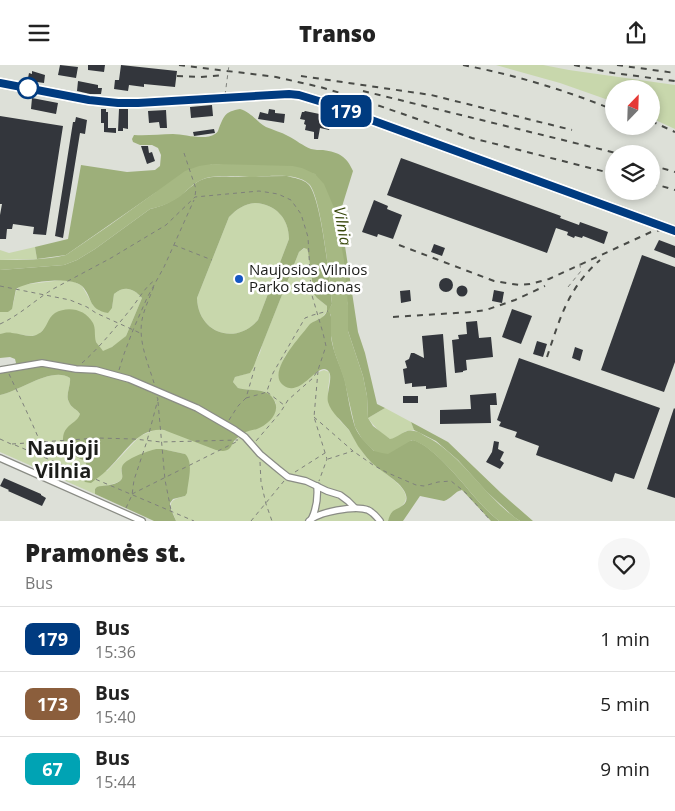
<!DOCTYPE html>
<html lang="en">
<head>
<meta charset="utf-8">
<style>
  body { margin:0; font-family:"Open Sans",sans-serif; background:#f6f6f6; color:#222; height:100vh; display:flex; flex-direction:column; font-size:19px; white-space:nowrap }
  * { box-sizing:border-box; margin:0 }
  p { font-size:16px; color:#767676 }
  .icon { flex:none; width:28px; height:28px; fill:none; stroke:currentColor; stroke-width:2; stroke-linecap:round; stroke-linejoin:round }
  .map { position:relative; height:456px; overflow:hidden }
  .panel { display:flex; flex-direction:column; background:#fff; flex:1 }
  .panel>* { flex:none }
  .badge { padding:0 10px; border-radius:8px; font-size:18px; line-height:32px }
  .needle { width:32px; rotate:23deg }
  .tools { position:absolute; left:605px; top:15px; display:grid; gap:10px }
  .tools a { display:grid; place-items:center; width:55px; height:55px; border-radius:50%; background:#fff; box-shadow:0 2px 8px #0003; font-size:25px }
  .map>.badge { position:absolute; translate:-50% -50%; box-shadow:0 0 0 2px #fff }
  .round { display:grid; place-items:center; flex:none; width:52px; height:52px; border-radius:26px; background:#f6f6f6 }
  .headline { display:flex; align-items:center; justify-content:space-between; height:85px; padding:0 25px }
  h1 { font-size:24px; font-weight:800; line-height:38px }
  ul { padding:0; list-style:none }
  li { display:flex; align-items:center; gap:15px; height:65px; padding:0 25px; border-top:1px solid #e0e0e0 }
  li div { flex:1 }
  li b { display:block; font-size:19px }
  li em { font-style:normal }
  li .badge { min-width:55px; font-weight:700; text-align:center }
  header { display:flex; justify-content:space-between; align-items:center; height:65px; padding:0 25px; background:#fff; font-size:22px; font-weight:800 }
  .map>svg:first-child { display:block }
  .green { fill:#c8d7ac }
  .forest { fill:#9daf7a; fill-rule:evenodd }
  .water { fill:#a6b883 }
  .building { fill:#33363c }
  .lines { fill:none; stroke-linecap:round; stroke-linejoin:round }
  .street-casing { stroke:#8a8c85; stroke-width:8 }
  .primary-casing { stroke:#fff; stroke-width:11 }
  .path { stroke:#7e807b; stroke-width:1; stroke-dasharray:4 4; stroke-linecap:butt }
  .street { stroke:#fff; stroke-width:5.5 }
  .primary { stroke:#bed286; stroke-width:9 }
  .rail { stroke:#494b47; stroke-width:2; stroke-dasharray:6 6; stroke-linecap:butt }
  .path-bridge { stroke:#7e807b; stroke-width:1; stroke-dasharray:4 4; stroke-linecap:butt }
  .line-casing { stroke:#fff; stroke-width:11 }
  .line { stroke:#003b80; stroke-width:8 }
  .stop-dot { fill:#fff; stroke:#003b80; stroke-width:2.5 }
  .poi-dot { fill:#1657c3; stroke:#fff; stroke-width:2 }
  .labels { text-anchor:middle; stroke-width:5; stroke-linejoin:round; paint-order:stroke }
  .poi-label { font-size:15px; fill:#1c1d1a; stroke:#fff; text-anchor:start }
  .water-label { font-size:16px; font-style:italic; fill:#39490c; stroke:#fff }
  .district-label { font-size:20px; font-weight:bold; fill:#1c1d1a; stroke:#fff }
</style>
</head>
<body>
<header><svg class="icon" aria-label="menu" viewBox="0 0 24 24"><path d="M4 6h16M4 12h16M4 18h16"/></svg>Transo<svg class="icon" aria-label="share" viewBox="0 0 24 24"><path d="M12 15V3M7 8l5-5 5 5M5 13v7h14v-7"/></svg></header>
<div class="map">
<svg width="675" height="456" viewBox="0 0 675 456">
  <rect width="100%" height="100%" fill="#dde0d8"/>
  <g class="green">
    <polygon points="496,0 543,0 569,5 675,20 675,64 651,53 651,24 614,24 614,37 560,18"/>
    <path d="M255 138C276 139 289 154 289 174L258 255C235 281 198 268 197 233L229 152C237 144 244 139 255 138Z"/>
    <polygon points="35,182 37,194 0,195 0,185 9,188"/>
    <path d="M305 183 307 184 308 187 313 223 317 233 327 241V246L322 253 315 256 285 291 279 306 316 308 324 305 329 307C331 313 328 319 328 326 328 331 334 347 337 351 339 356 344 359 347 363 355 373 360 385 369 395 377 404 407 420 406 433 405 444 391 444 388 456H176C171 441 164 436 185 431V389L162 384H156L121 404C121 405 123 412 122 413 120 420 101 420 95 424V429L0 387V330C20 326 52 301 70 313 71 321 65 330 69 337 71 343 77 344 80 349L78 355 72 359 68 386 85 396 86 399 84 406H107L140 371 157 364 234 377 245 367 250 365 256 364 269 356 276 338C263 319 256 328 238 323L233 317 235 312 249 308 260 288 262 280 299 187Z"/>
    <path d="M63 215 75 217 82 221 93 240 100 246 112 243 114 229C124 220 134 223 142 233L126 271C119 278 111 283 103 287L96 277 43 265 38 270 31 271 10 268 0 269V247H8C10 244 14 239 14 235 16 228 15 225 21 220Z"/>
    <path d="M385 343 411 357 414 365 406 366 394 374H390C381 369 374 361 368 353Z"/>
  </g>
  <g class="forest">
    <path d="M240 44C251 47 257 57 266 62 273 65 281 67 288 71 296 75 303 81 311 84 315 85 319 85 323 85 339 87 347 92 353 106L340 148 358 267 365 288 377 339 385 343 368 353 367 331 363 311 348 266V240L315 109 212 99 155 128 66 190 37 194 35 182 68 174 81 100 127 107 155 105 160 101 161 90 158 83 152 80H140L133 77 132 74 134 70C147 71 160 69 173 69 185 69 204 76 215 69 218 67 218 66 219 63 225 49 225 47 240 44Z"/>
    <path d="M287 111C294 113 303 114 308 119 321 130 330 218 332 239 328 246 331 249 332 257 332 262 331 267 331 272 333 288 341 301 345 316 348 331 350 347 355 362 359 372 367 378 374 386L413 375C433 380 464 420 479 437 485 444 492 450 499 456H491L462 425C455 426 451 434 444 436L420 431 403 456H388C389 452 390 449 393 446 399 442 409 440 406 430 403 417 379 406 370 396 366 392 362 386 358 381 355 376 352 370 349 365 342 356 331 348 328 337 326 330 333 312 329 307 319 293 301 335 283 320 266 307 302 270 310 259 317 254 324 254 327 246V241L317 233 314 229 308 187 307 184 304 183 299 187 253 303 250 308 235 312 233 317 238 323C251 327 268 321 275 337 280 349 267 360 257 364 254 365 250 365 246 367 242 369 237 373 234 376 232 378 232 381 230 383 226 387 221 386 216 385L164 365C137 362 124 390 106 406 102 410 96 414 91 418L85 417 83 414 86 399 85 396C75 391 63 387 63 374 63 370 64 366 67 363 72 357 77 357 80 349 77 344 71 343 69 337 65 330 71 321 70 313 52 301 20 326 0 330V308L11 306 16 298 15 294 10 292 0 293V269C4 268 8 267 12 268 20 268 30 274 38 269 47 265 47 253 55 248 68 241 85 244 93 258 96 264 94 270 96 277 98 280 101 283 103 286L112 282 126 271 142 233C134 223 124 220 114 229L112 243 108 248C87 244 93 232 82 221 71 211 27 216 16 224L12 244 8 247H0V205L64 200 77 195 95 184 150 144C161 142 173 136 182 129 188 125 193 119 201 115 212 110 227 112 239 112 255 112 271 111 287 111ZM255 138C276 139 289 154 289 174L258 255C235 281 198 268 197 233L229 152C237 144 244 139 255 138Z"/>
    <polygon points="411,357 448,377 501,428 533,456 520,456 514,452 486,426 458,395 436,376 414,365"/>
    <path d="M156 384H162L185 389C194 397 188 416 187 428L185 431 173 434 170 438V442L176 456H154L95 429V424L97 422C103 420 114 421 120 416 125 412 120 407 122 402 124 394 148 386 156 384Z"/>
  </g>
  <path class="water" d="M212 99 293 101 302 103 315 109 324 119 335 145 344 195 348 240V266L363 311 367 331 368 353 373 361 390 374C398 373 405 363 414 366 418 366 422 369 425 371 462 389 485 433 520 456H499C492 450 485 444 479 437 464 420 433 380 412 375L388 389 382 388 374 386 362 374 355 362 344 314 334 286 331 271V250L328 246 332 239C330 218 321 130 309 119 297 108 271 111 256 112 242 112 220 109 206 113 197 116 191 121 184 128 176 136 161 142 150 144L95 184 77 195 64 200 0 205V195C22 195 45 195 66 190L110 160 185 106 199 101Z"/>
  <g class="building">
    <polygon points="60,0 78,2 76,13 58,10"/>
    <polygon points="88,0 105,0 104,7 88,5"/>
    <polygon points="121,0 177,6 175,22 144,19 144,22 129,20 128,26 114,24 115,15 119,15"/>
    <polygon points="32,6 45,10 44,18 30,16 31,14 28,13 29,8 32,9"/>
    <polygon points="78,16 98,20 98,23 102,23 101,29 90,29 77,26"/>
    <polygon points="32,33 58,38 56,49 31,44"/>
    <polygon points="212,40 213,51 191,53 190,42"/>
    <polygon points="101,44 106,44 106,47 108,47 108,63 116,63 116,68 104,67 104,58 101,58"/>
    <polygon points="119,44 128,44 128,64 123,63 123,66 118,66"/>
    <polygon points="269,44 275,45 275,48 285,49 284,58 258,54 260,47 268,49"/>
    <polygon points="166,45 167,63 160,63 159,57 149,58 148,46"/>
    <polygon points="305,46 334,52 329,65 320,63 318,74 314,74 314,67 305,65 306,60 304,59 305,55 300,54 302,47 304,47"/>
    <polygon points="0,51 63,61 46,170 33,169 34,162 13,159 12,164 7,164 6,174 0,174 0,150 2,139 0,139"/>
    <polygon points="76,52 87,55 85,69 80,68 63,173 55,171 73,57 75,57"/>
    <polygon points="214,64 215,68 194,71 193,67"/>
    <polygon points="141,81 148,81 149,88 152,87 155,96 147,99"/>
    <polygon points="401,93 561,151 560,153 579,160 580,157 608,167 604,179 583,171 582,173 575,171 574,173 567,170 568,167 556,163 547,188 387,130"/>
    <polygon points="374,135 388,141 387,144 402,150 393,174 378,169 377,172 362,167"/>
    <polygon points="659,175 675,181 675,193 654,185"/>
    <polygon points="434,179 445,183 442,191 431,187"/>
    <polygon points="642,190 675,202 675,297 664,327 601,305"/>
    <circle cx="446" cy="220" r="7"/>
    <circle cx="462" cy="226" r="5.5"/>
    <polygon points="410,225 411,236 401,238 400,226"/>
    <polygon points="494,225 504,227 502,238 492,236"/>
    <polygon points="512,244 532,251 521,279 502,272"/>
    <polygon points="477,256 479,273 491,272 493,292 466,295 467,305 463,306 463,307 455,308 452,275 459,274 458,270 467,269 466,257"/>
    <polygon points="443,269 447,322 426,324 426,321 412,322 412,318 405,319 403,304 407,303 405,296 409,294 411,288 414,288 424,293 422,271"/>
    <polygon points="537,276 547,279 543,292 533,289"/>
    <polygon points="575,282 583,285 580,296 572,293"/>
    <polygon points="519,293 660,343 634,414 615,408 612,417 536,390 539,381 515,372 517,367 499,361 501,357 497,355"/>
    <polygon points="496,328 497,340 490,340 491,358 440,359 440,345 471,344 470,330"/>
    <rect x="403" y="331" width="15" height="7"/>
    <polygon points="674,343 675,344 675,433 647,424"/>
    <polygon points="494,376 499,377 498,384 504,387 500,395 504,398 500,404 486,397 492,387"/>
    <polygon points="4,413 41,429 41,430 46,433 42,441 8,426 9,425 0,421"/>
  </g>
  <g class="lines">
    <g class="street-casing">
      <g id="street">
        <polyline points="0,305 42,298 76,304 96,305 129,314 197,343 235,365 245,372 260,389 278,404 288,412 306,416 327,426 340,430 348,436 355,443"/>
        <polyline points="0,393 142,456"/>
        <path d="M312 453C317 442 318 433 317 421"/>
        <path d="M309 456C318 447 355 440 368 445 372 447 377 452 380 456"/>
      </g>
    </g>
    <g class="primary-casing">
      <polyline id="primary" points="0,18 89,35 107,37 138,38 289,29 299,30 322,37 675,166"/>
    </g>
    <g class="path">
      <polyline points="184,88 196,124 195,131"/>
      <polyline points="174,180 212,195"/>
      <polyline points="0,221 70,235 87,242 96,248 140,268"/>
      <polyline points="568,222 581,206 579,195"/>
      <path d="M0 259C20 250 35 235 53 224L111 193 166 160 195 132 259 126 278 129 291 135 301 149 308 172 311 227 323 268 326 281 318 305 313 313 288 335 280 348 256 376"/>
      <path d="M82 298C100 282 115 263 130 245 139 234 144 223 155 215"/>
      <polyline points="119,305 124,289 133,265 147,233 164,202 194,135"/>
      <polyline points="318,306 314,352 327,394 319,416"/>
      <path d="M9 309C23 339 38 369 49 400L46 408"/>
      <path d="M154 318C148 298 138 276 142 255 144 244 150 232 154 221"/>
      <polyline points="267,327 284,340"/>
      <polyline points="246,333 264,328 267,326 273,308 305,253 313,250 328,246"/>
      <polyline points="158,337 165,415 171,445"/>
      <polyline points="314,352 353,386 373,400 388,408 416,420 424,421 438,417 451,416 466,428 491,456"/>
      <polyline points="229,355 238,341 246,333 255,302"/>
      <polyline points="0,374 11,379"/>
      <polyline points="12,379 98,373 134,374 161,377 238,375"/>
      <polyline points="15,380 194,456"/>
      <polyline points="328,394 353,386"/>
      <polyline points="260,397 261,417 266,439 272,456"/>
      <polyline points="295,407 325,388"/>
      <polyline points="132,429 238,376"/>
      <polyline points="126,443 132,430 134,415 147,376 158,334 157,332"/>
      <polyline points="251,456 284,416"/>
    </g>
    <use href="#street" class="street"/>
    <use href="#primary" class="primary"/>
    <g class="rail">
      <polyline points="179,0 276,12 320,22 354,32 472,73 614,109"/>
      <path d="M463 0C515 10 565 25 614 45"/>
      <polyline points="574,0 613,8 675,16"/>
      <polyline points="617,0 675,8"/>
      <polyline points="177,11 200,12 224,10"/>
      <polyline points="301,11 431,30 572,65"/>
      <polyline points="363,26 620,89"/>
      <polyline points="651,56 675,67"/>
      <polyline points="651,100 675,107"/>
      <polyline points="651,118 675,125"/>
      <polyline points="399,180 494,216 519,220 530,219 549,214 651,167 675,162"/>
      <polyline points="393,252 472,247 486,245 515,235 545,221"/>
      <path d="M547 292C560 253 568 223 600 195"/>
    </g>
    <polyline class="path-bridge" points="224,38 229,0"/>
  </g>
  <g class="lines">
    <g class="line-casing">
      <polyline id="line" points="0,18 89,35 118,38 138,38 289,29 299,30 322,37 675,166"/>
    </g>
    <use href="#line" class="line"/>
  </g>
  <circle class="stop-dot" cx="28" cy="23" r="10"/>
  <circle class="poi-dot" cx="239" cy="214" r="5"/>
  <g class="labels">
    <g class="poi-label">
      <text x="249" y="210">Naujosios Vilnios<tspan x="249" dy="17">Parko stadionas</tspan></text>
    </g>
    <g class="water-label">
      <text transform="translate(343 161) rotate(80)" y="6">Vilnia</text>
    </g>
    <g class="district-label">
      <text x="63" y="390">Naujoji<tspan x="63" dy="23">Vilnia</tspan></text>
    </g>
  </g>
</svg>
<div class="tools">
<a><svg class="needle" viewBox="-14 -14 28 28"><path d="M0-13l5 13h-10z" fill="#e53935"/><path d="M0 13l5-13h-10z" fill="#767676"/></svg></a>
<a><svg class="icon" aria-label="layers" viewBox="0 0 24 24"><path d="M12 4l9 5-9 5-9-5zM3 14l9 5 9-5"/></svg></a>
</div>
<b class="badge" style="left:346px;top:46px;background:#003b80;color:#fff">179</b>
</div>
<section class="panel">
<div class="headline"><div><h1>Pramonės st.</h1><p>Bus</p></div><a class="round"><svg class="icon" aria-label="heart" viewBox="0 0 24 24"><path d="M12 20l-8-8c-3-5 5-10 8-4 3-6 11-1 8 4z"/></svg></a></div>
<ul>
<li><span class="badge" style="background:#003b80;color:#fff">179</span><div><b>Bus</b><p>15:36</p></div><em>1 min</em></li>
<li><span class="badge" style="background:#8b5e3c;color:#fff">173</span><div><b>Bus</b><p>15:40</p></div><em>5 min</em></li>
<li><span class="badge" style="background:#00a3b4;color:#fff">67</span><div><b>Bus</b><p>15:44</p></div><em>9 min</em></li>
</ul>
</section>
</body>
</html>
